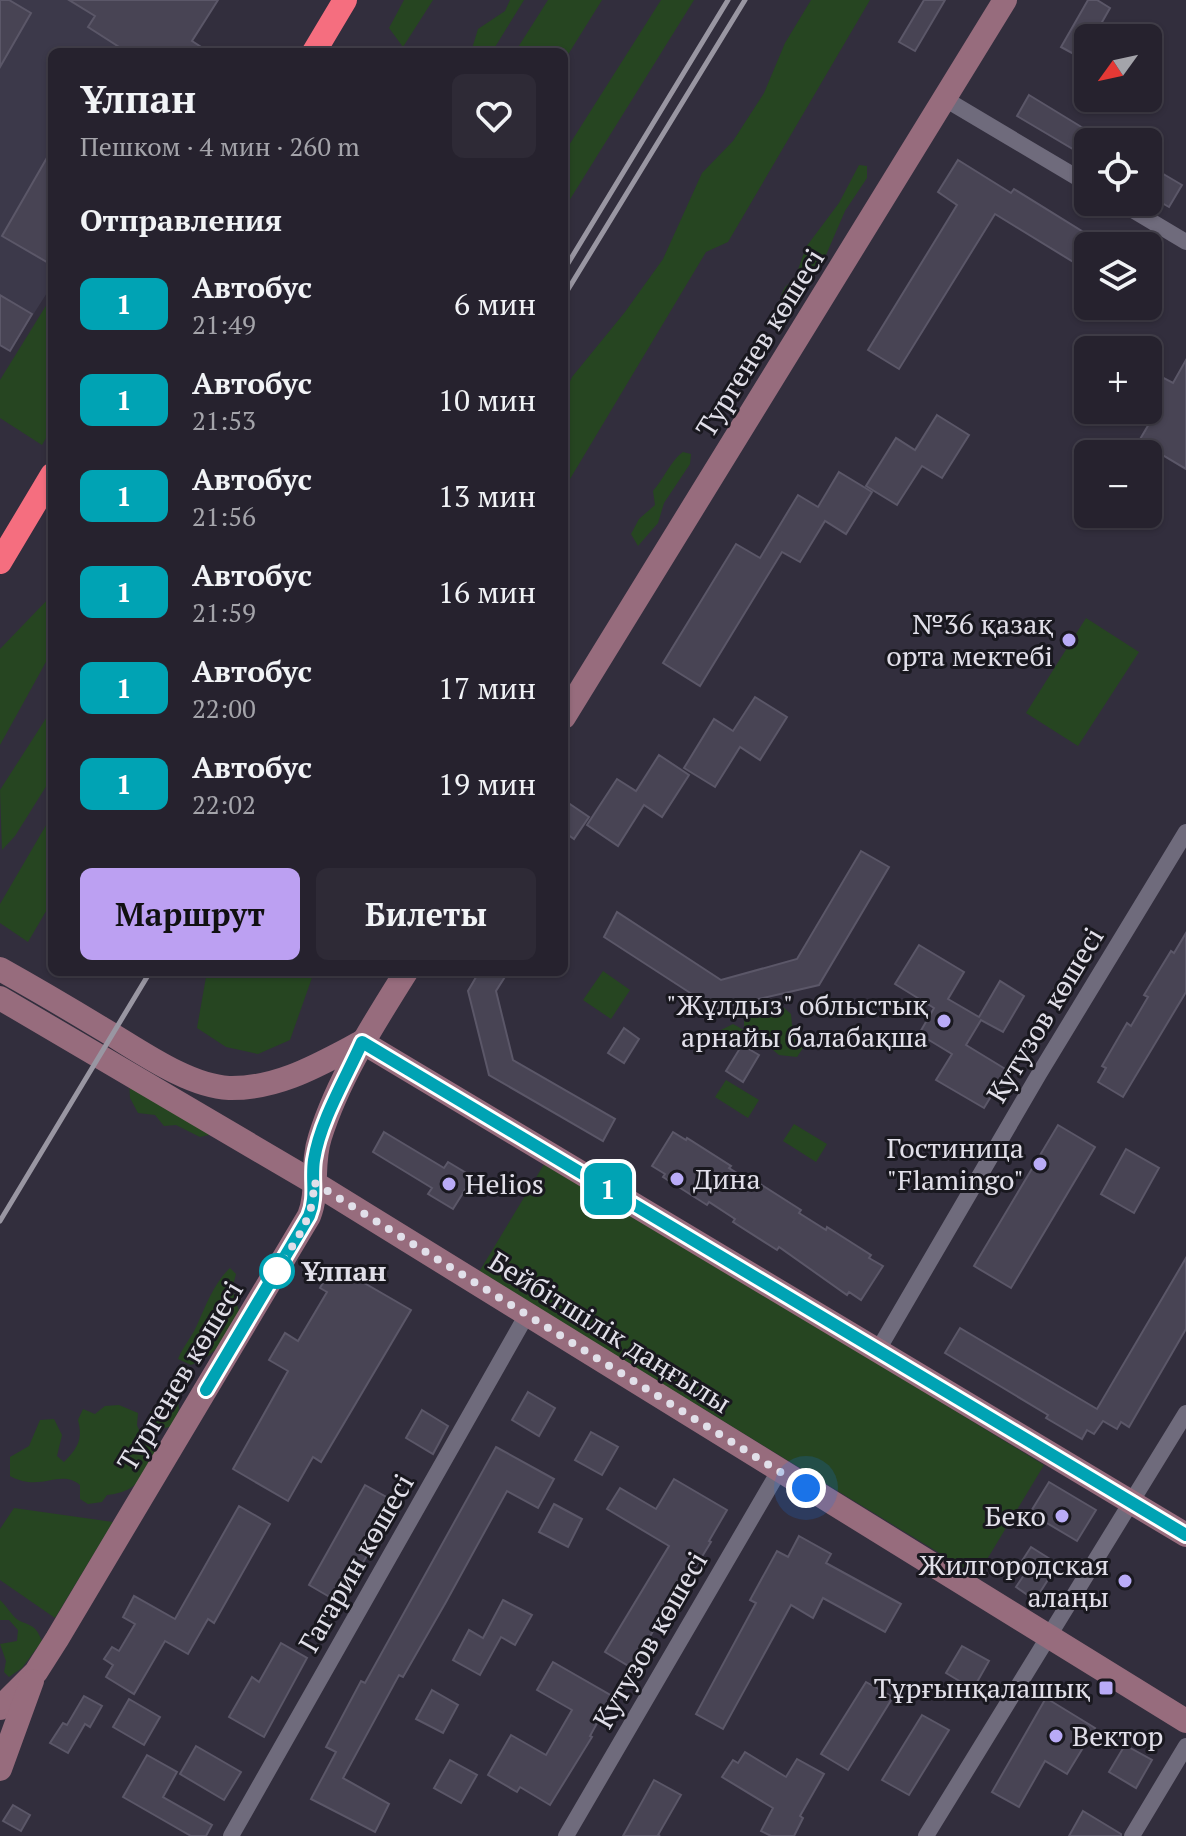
<!DOCTYPE html>
<html lang="ru">
<head>
<meta charset="utf-8">
<style>
  body { margin:0; font-family:"PT Serif",serif; background:#2e2a36; color:#f1f3f6; height:100vh; display:flex; flex-direction:column; font-size:30px; white-space:nowrap }
  * { box-sizing:border-box; margin:0 }
  p { font-size:26px; color:#a4a4aa }
  .icon { flex:none; width:44px; height:44px; fill:none; stroke:currentColor; stroke-width:2; stroke-linecap:round; stroke-linejoin:round }
  .map { position:relative; flex:1; overflow:hidden }
  .panel { position:absolute; left:48px; top:48px; width:520px; height:928px; display:flex; flex-direction:column; background:#26222e; border-radius:12px; box-shadow:0 2px 6px #0004,0 0 0 2px #423f4a }
  .panel>* { flex:none }
  .badge { padding:0 16px; border-radius:12px; font-size:28px; line-height:52px }
  .needle { width:52px; rotate:237deg }
  .controls { position:absolute; left:1074px; top:24px; display:grid; gap:16px }
  .controls a { display:grid; place-items:center; width:88px; height:88px; border-radius:12px; background:#26222e; box-shadow:0 2px 6px #0004,0 0 0 2px #423f4a; font-size:40px }
  .you { position:absolute; width:40px; height:40px; margin:-20px; border:6px solid #fff; border-radius:50%; background:#1a73e8; box-shadow:0 0 0 12px #1a73e833 }
  .map>.badge { position:absolute; translate:-50% -50%; box-shadow:0 0 0 4px #fff }
  h2 { padding:0 32px; font-size:30px; line-height:72px }
  .round { display:grid; place-items:center; flex:none; width:84px; height:84px; border-radius:12px; background:#2e2a36 }
  .head { display:flex; align-items:center; justify-content:space-between; height:136px; padding:0 32px }
  h1 { font-size:38px; font-weight:700; line-height:60px }
  .action { display:flex; gap:16px; margin-top:auto; padding:16px 32px }
  .action a { flex:1; height:92px; border-radius:12px; background:#bca0f2; color:#111; font-size:32px; font-weight:700; line-height:92px; text-align:center }
  .action a+a { background:#2e2a36; color:#f1f3f6 }
  ul { padding:0; list-style:none }
  li { display:flex; align-items:center; gap:24px; height:96px; padding:0 32px }
  li div { flex:1 }
  li b { display:block; font-size:30px }
  li em { font-style:normal }
  li .badge { min-width:88px; font-weight:700; text-align:center }
  .map>svg:first-child { display:block }
  .commercial { fill:#3c394a }
  .green { fill:#264521 }
  .building { fill:#484454; stroke:#5b5768; stroke-width:2 }
  .lines { fill:none; stroke-linecap:round; stroke-linejoin:round }
  .street { stroke:#6f6b7c; stroke-width:16 }
  .secondary { stroke:#976c7d; stroke-width:24 }
  .highway { stroke:#f56e7f; stroke-width:24 }
  .rail { stroke:#9996a2; stroke-width:5 }
  .line-casing { stroke:#fff; stroke-width:18 }
  .line { stroke:#00a3b4; stroke-width:12 }
  .walk { stroke:#e1dfe9; stroke-width:8; stroke-dasharray:0 14.4 }
  .poi-dot { fill:#b9abf7; stroke:#19181f; stroke-width:3 }
  .stop-dot { fill:#fff; stroke:#00a3b4; stroke-width:4 }
  .labels { text-anchor:middle; stroke-width:6; stroke-linejoin:round; paint-order:stroke }
  .street-label { font-size:28px; fill:#e1dfe9; stroke:#19181f }
  .poi-label { font-size:28px; fill:#e1dfe9; stroke:#19181f; text-anchor:end }
  .stop-label { font-size:28px; font-weight:bold; fill:#e1dfe9; stroke:#19181f; text-anchor:start }
</style>
</head>
<body>
<div class="map">
<svg width="1186" height="1836" viewBox="0 0 1186 1836">
  <rect width="100%" height="100%" fill="#322e3d"/>
  <polygon class="commercial" points="0,0 127,0 202,47 199,52 52,52 52,285 10,351 0,345"/>
  <g class="green">
    <polygon points="404,0 433,0 403,47 389,28"/>
    <polygon points="510,0 524,0 492,52 471,52 478,29 505,11"/>
    <polygon points="548,0 602,0 564,61 564,52 515,52"/>
    <polygon points="661,0 694,0 564,209 564,153"/>
    <polygon points="811,0 870,0 728,242 706,252 564,489 564,395 572,377 625,312 663,259 702,173 733,141 764,93 785,43"/>
    <polygon points="859,165 867,166 867,178 845,211 826,255 815,265 800,303 792,311 787,310 789,302 781,295 785,287 795,278 806,247 839,203"/>
    <polygon points="52,296 52,428 42,445 0,418 0,380"/>
    <path d="M683 452 691 454 690 464 664 503 658 523 638 546 631 534 639 519 655 505 653 491C663 480 672 459 683 452Z"/>
    <polygon points="52,595 52,651 0,745 0,649"/>
    <polygon points="1086,618 1139,652 1078,746 1026,713"/>
    <polygon points="52,709 52,777 15,836 2,850 0,790"/>
    <polygon points="52,815 52,901 28,942 0,923 0,904"/>
    <polygon points="603,971 630,990 611,1019 583,1000"/>
    <polygon points="209,972 314,972 290,1040 258,1054 226,1047 197,1028 206,977"/>
    <polygon points="771,1005 782,1006 791,1014 792,1025 801,1032 805,1045 797,1057 779,1055 767,1045 759,1049 744,1040 722,1050 715,1043 713,1034 733,1024 744,1030 744,1016 752,1006"/>
    <polygon points="726,1080 759,1100 748,1118 715,1097"/>
    <polygon points="129,1081 213,1134 200,1137 176,1125 164,1126 155,1115 138,1113 130,1098"/>
    <polygon points="794,1124 827,1144 816,1162 783,1141"/>
    <polygon points="546,1161 1044,1465 977,1576 479,1272"/>
    <path d="M230 1268 236 1274 232 1289 239 1311C224 1338 221 1353 191 1365L178 1359C183 1346 192 1337 197 1325 206 1305 214 1283 230 1268Z"/>
    <polygon points="164,1390 177,1395 179,1409 173,1426 165,1428 154,1422 150,1412 160,1406"/>
    <path d="M119 1405 138 1413 137 1425 141 1435 156 1439 161 1446C145 1472 141 1492 107 1495L102 1502 88 1504 80 1499V1485C60 1468 41 1493 10 1476V1457L29 1446 40 1420 54 1419 62 1435 57 1456 64 1462C78 1448 83 1439 78 1420L83 1409 95 1414 105 1406Z"/>
    <polygon points="14,1508 113,1522 55,1618 0,1580 0,1529"/>
    <path d="M0 1600C6 1605 12 1616 18 1620 32 1627 35 1624 42 1641L22 1668 9 1677 4 1672 6 1661 0 1644 17 1641 18 1630 9 1620H0Z"/>
  </g>
  <g class="building">
    <polygon points="0,0 9,0 31,13 0,67"/>
    <polygon points="69,0 218,0 192,41 209,52 127,52 88,27 95,16"/>
    <polygon points="924,0 945,0 915,51 899,42"/>
    <polygon points="1088,0 1097,0 1110,8 1093,38 1088,38 1088,47 1081,58 1061,47"/>
    <polygon points="1029,95 1088,131 1108,142 1088,142 1088,158 1017,116"/>
    <polygon points="52,149 52,265 2,236"/>
    <polygon points="958,160 1011,193 1014,189 1106,246 1088,246 1088,271 995,214 899,369 868,350 957,205 938,192"/>
    <polygon points="1148,165 1182,185 1169,207 1148,195"/>
    <polygon points="0,295 32,314 10,351 0,345"/>
    <polygon points="1186,360 1186,469 1139,441 1156,412 1148,407 1148,396 1160,376 1173,383"/>
    <polygon points="937,415 969,435 942,478 922,466 897,505 866,486 896,438 915,450"/>
    <polygon points="839,472 872,492 846,534 825,521 800,562 782,552 700,686 663,663 736,544 760,558 798,495 818,507"/>
    <polygon points="755,697 787,717 760,760 740,747 715,787 684,768 714,719 733,731"/>
    <polygon points="659,755 689,775 662,817 644,805 618,846 587,825 617,779 636,791"/>
    <polygon points="564,800 589,817 574,839 564,832"/>
    <polygon points="861,851 889,867 819,985 715,1009 604,937 617,912 721,980 797,959"/>
    <polygon points="1186,933 1186,992 1123,1097 1098,1082 1106,1068 1102,1066 1127,1023 1131,1026 1148,997 1144,995 1171,951 1174,953"/>
    <polygon points="919,945 964,972 948,999 979,1017 1000,981 1024,996 1003,1032 981,1020 966,1045 1007,1070 984,1108 936,1080 952,1054 919,1034 934,1008 895,984"/>
    <polygon points="479,972 508,972 496,991 513,1060 615,1119 603,1141 489,1075 468,991"/>
    <polygon points="624,1028 639,1039 624,1063 608,1053"/>
    <polygon points="742,1045 759,1055 743,1082 726,1071"/>
    <polygon points="1058,1125 1095,1147 1011,1288 974,1266"/>
    <polygon points="384,1132 444,1168 448,1162 473,1177 453,1209 428,1194 432,1188 373,1152"/>
    <polygon points="673,1132 686,1140 687,1138 731,1166 729,1168 756,1185 757,1182 801,1210 799,1213 826,1230 827,1227 871,1255 869,1258 883,1266 861,1300 849,1292 847,1295 779,1247 777,1250 733,1222 735,1219 709,1202 707,1205 663,1177 665,1174 652,1166"/>
    <polygon points="1126,1149 1159,1168 1134,1213 1101,1194"/>
    <polygon points="1186,1258 1186,1329 1129,1427 1121,1422 1117,1429 1103,1421 1094,1434 1087,1430 1082,1439 1046,1418 1048,1415 945,1353 960,1328 1097,1409"/>
    <polygon points="333,1265 411,1310 321,1462 313,1457 288,1501 233,1469 288,1371 269,1360 285,1333 298,1341 327,1292 320,1288"/>
    <polygon points="528,1392 555,1408 539,1436 512,1420"/>
    <polygon points="422,1410 448,1426 433,1454 406,1438"/>
    <polygon points="591,1432 618,1447 602,1475 575,1460"/>
    <polygon points="496,1447 554,1479 538,1508 507,1491 446,1602 403,1677 399,1675 343,1778 389,1804 375,1832 311,1799 336,1752 326,1747 361,1681 365,1683"/>
    <polygon points="674,1479 727,1510 709,1541 711,1542 681,1591 677,1589 632,1668 605,1652 669,1546 607,1509 620,1488 656,1509"/>
    <polygon points="1049,1482 1096,1510 1077,1541 1030,1513"/>
    <polygon points="365,1485 397,1503 340,1603 309,1585"/>
    <polygon points="554,1504 582,1519 568,1547 539,1532"/>
    <polygon points="239,1506 270,1524 214,1623 208,1619 188,1654 165,1641 134,1694 106,1677 113,1665 104,1659 112,1647 119,1651 135,1624 123,1617 134,1596 175,1619"/>
    <polygon points="799,1536 831,1554 826,1563 901,1604 885,1632 823,1598 813,1618 791,1605 723,1729 696,1714 756,1603 750,1600 777,1551 788,1557"/>
    <polygon points="1031,1547 1058,1564 1035,1600 1016,1587 1030,1566 1022,1561"/>
    <polygon points="503,1600 532,1615 515,1645 501,1637 480,1675 453,1660 469,1630 483,1638"/>
    <polygon points="281,1643 307,1658 264,1737 229,1717 252,1677 259,1682"/>
    <polygon points="962,1646 989,1661 973,1689 946,1673"/>
    <polygon points="553,1662 612,1696 590,1736 592,1737 550,1805 520,1787 517,1792 488,1775 511,1735 546,1755 572,1710 537,1690"/>
    <polygon points="866,1682 893,1697 848,1770 821,1754"/>
    <polygon points="432,1690 458,1705 443,1733 416,1719"/>
    <polygon points="84,1696 102,1706 90,1727 85,1724 68,1753 50,1743 63,1723 67,1725"/>
    <polygon points="1046,1698 1095,1728 1067,1774 1045,1761 1019,1807 992,1792"/>
    <polygon points="129,1699 160,1717 144,1745 113,1727"/>
    <polygon points="922,1715 949,1730 909,1795 882,1780"/>
    <polygon points="1125,1745 1152,1760 1136,1788 1109,1772"/>
    <polygon points="196,1746 241,1772 224,1800 180,1774"/>
    <polygon points="745,1752 786,1777 797,1759 824,1774 800,1816 803,1818 794,1836 771,1836 761,1831 773,1808 722,1777 733,1760 738,1763"/>
    <polygon points="147,1755 177,1772 163,1797 212,1825 206,1836 191,1836 123,1797"/>
    <polygon points="450,1760 477,1775 461,1803 434,1788"/>
    <polygon points="654,1780 681,1795 658,1835 660,1836 623,1836"/>
    <polygon points="13,1805 30,1815 21,1831 3,1821"/>
    <polygon points="1083,1811 1121,1834 1121,1836 1069,1836"/>
  </g>
  <g class="lines">
    <g class="street">
      <polyline points="945,99 1088,184"/>
      <polyline points="1119,202 1186,242"/>
      <polyline points="878,1350 1039,1074 1186,832"/>
      <polyline points="231,1836 526,1316"/>
      <polyline points="566,1836 779,1471"/>
      <polyline points="926,1836 1186,1413"/>
      <polyline points="1132,1836 1186,1746"/>
    </g>
    <g class="secondary">
      <polyline points="564,717 1005,0"/>
      <path d="M0 969C34 988 68 1008 101 1028 137 1049 187 1086 229 1088 279 1089 320 1064 362 1042"/>
      <polyline points="0,998 313,1182 1186,1721"/>
      <polyline points="362,1042 1186,1535"/>
      <path d="M0 1708 36 1672 57 1639 309 1216C319 1191 311 1164 320 1137 338 1079 374 1023 406 972"/>
      <polyline points="0,1769 32,1681"/>
    </g>
    <g class="highway">
      <polyline points="314,52 345,0"/>
      <polyline points="0,562 52,475"/>
    </g>
    <g class="rail">
      <polyline points="564,270 728,0"/>
      <polyline points="564,296 745,0"/>
      <polyline points="0,1221 150,972"/>
    </g>
  </g>
  <g class="lines">
    <g class="line-casing">
      <path id="line" d="M206 1390 309 1216C317 1197 311 1180 314 1160 320 1121 346 1078 362 1042L1186 1535"/>
    </g>
    <use href="#line" class="line"/>
    <path class="walk" d="M277 1271C293 1243 317 1216 313 1182L806 1488"/>
  </g>
  <g class="poi-dot">
    <circle cx="1069" cy="640" r="8"/>
    <circle cx="944" cy="1021" r="8"/>
    <circle cx="1040" cy="1164" r="8"/>
    <circle cx="677" cy="1179" r="8"/>
    <circle cx="449" cy="1184" r="8"/>
    <circle cx="1062" cy="1516" r="8"/>
    <circle cx="1125" cy="1581" r="8"/>
    <rect x="1098" y="1680" width="16" height="16" rx="4"/>
    <circle cx="1056" cy="1736" r="8"/>
  </g>
  <circle class="stop-dot" cx="277" cy="1271" r="16"/>
  <g class="labels">
    <g class="street-label">
      <text transform="translate(760 343) rotate(-58)" y="10">Тургенев көшесі</text>
      <text transform="translate(1045 1015) rotate(-59)" y="10">Кутузов көшесі</text>
      <text transform="translate(610 1332) rotate(32)" y="10">Бейбітшілік даңғылы</text>
      <text transform="translate(180 1376) rotate(-59)" y="10">Тургенев көшесі</text>
      <text transform="translate(356 1563) rotate(-60)" y="10">Гагарин көшесі</text>
      <text transform="translate(650 1640) rotate(-60)" y="10">Кутузов көшесі</text>
    </g>
    <g class="poi-label">
      <text x="1053" y="634">№36 қазақ<tspan x="1053" dy="32">орта мектебі</tspan></text>
      <text x="928" y="1015">"Жұлдыз" облыстық<tspan x="928" dy="32">арнайы балабақша</tspan></text>
      <text x="1024" y="1158">Гостиница<tspan x="1024" dy="32">"Flamingo"</tspan></text>
      <text x="693" y="1189" text-anchor="start">Дина</text>
      <text x="465" y="1194" text-anchor="start">Helios</text>
      <text x="1046" y="1526">Беко</text>
      <text x="1109" y="1575">Жилгородская<tspan x="1109" dy="32">алаңы</tspan></text>
      <text x="1090" y="1698">Тұрғынқалашық</text>
      <text x="1072" y="1746" text-anchor="start">Вектор</text>
    </g>
    <g class="stop-label">
      <text x="301" y="1281">Ұлпан</text>
    </g>
  </g>
</svg>
<div class="controls">
<a><svg class="needle" viewBox="-14 -14 28 28"><path d="M0-13l5 13h-10z" fill="#e53935"/><path d="M0 13l5-13h-10z" fill="#a4a4aa"/></svg></a>
<a><svg class="icon" aria-label="locate" viewBox="0 0 24 24"><circle cx="12" cy="12" r="6"/><path d="M12 2v4M12 18v4M2 12h4M18 12h4"/></svg></a>
<a><svg class="icon" aria-label="layers" viewBox="0 0 24 24"><path d="M12 4l9 5-9 5-9-5zM3 14l9 5 9-5"/></svg></a>
<a>+</a>
<a>−</a>
</div>
<div class="you" style="left:806px;top:1488px"></div>
<b class="badge" style="left:608px;top:1189px;background:#00a3b4;color:#fff">1</b>
<section class="panel">
<div class="head"><div><h1>Ұлпан</h1><p>Пешком · 4 мин · 260 m</p></div><a class="round"><svg class="icon" aria-label="heart" viewBox="0 0 24 24"><path d="M12 20l-8-8c-3-5 5-10 8-4 3-6 11-1 8 4z"/></svg></a></div>
<h2>Отправления</h2>
<ul>
<li><span class="badge" style="background:#00a3b4;color:#fff">1</span><div><b>Автобус</b><p>21:49</p></div><em>6 мин</em></li>
<li><span class="badge" style="background:#00a3b4;color:#fff">1</span><div><b>Автобус</b><p>21:53</p></div><em>10 мин</em></li>
<li><span class="badge" style="background:#00a3b4;color:#fff">1</span><div><b>Автобус</b><p>21:56</p></div><em>13 мин</em></li>
<li><span class="badge" style="background:#00a3b4;color:#fff">1</span><div><b>Автобус</b><p>21:59</p></div><em>16 мин</em></li>
<li><span class="badge" style="background:#00a3b4;color:#fff">1</span><div><b>Автобус</b><p>22:00</p></div><em>17 мин</em></li>
<li><span class="badge" style="background:#00a3b4;color:#fff">1</span><div><b>Автобус</b><p>22:02</p></div><em>19 мин</em></li>
</ul>
<div class="action"><a>Маршрут</a><a>Билеты</a></div>
</section>
</div>
</body>
</html>
